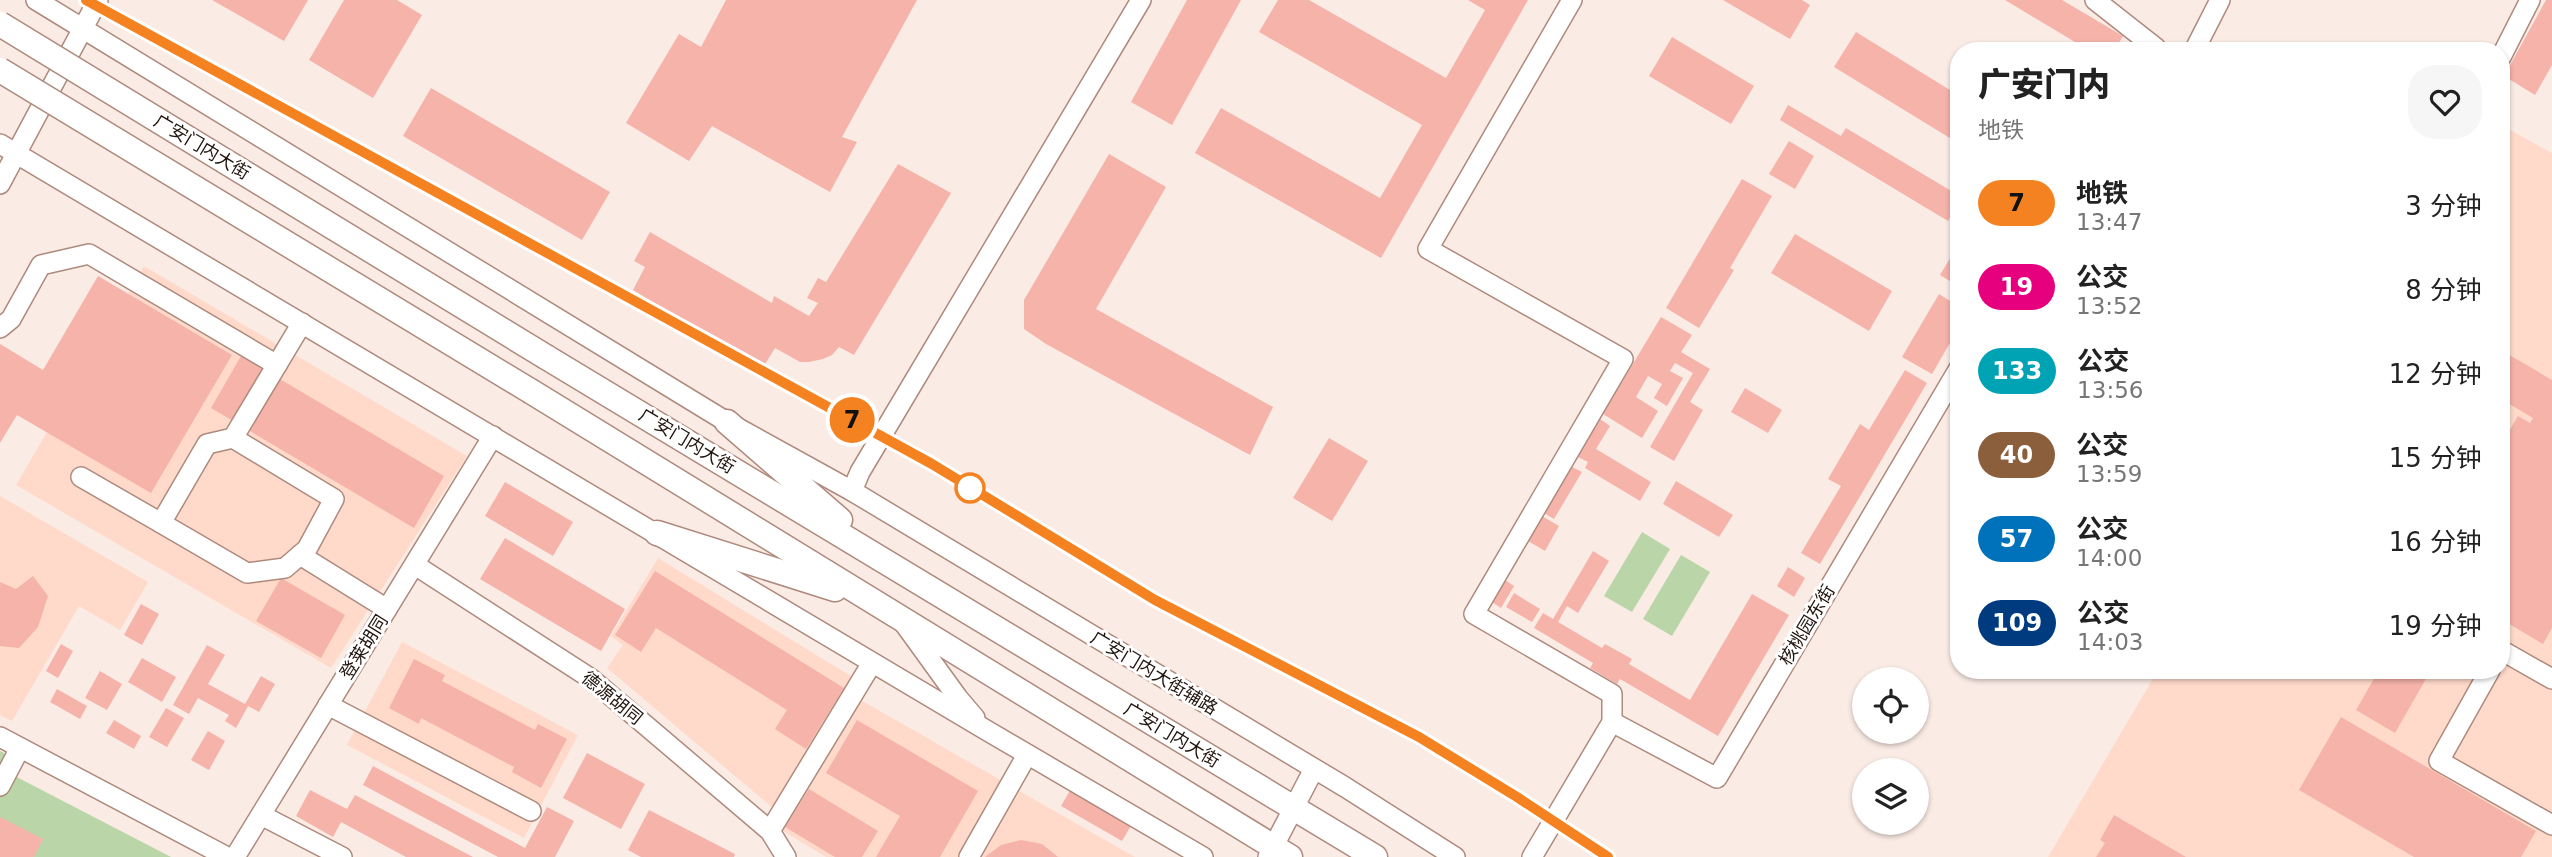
<!DOCTYPE html>
<html lang="zh">
<head>
<meta charset="utf-8">
<style>
  body { margin:0; font-family:"DejaVu Sans","Noto Sans SC",sans-serif; background:#f6f6f6; color:#222; height:100vh; display:flex; flex-direction:column; font-size:26px; white-space:nowrap }
  * { box-sizing:border-box; margin:0 }
  p { font-size:23px; color:#767676 }
  .icon { flex:none; width:38px; height:38px; fill:none; stroke:currentColor; stroke-width:2; stroke-linecap:round; stroke-linejoin:round }
  .map { position:relative; flex:1; overflow:hidden }
  .side { position:absolute; left:1950px; top:42px; width:560px; height:637px; display:flex; flex-direction:column; background:#fff; border-radius:28px; box-shadow:0 2px 5px #0004 }
  .side>* { flex:none }
  .badge { padding:0 14px; border-radius:23px; font-size:24px; line-height:46px }
  .controls { position:absolute; left:1852px; top:667px; display:grid; gap:14px }
  .controls a { display:grid; place-items:center; width:77px; height:77px; border-radius:50%; background:#fff; box-shadow:0 2px 5px #0004; font-size:35px }
  .map>.badge { position:absolute; translate:-50% -50%; box-shadow:0 0 0 4px #fff }
  .round { display:grid; place-items:center; flex:none; width:74px; height:74px; border-radius:28px; background:#f6f6f6 }
  .headline { display:flex; align-items:center; justify-content:space-between; height:119px; padding:0 28px }
  h1 { font-size:33px; font-weight:800; line-height:52px }
  ul { padding:0; list-style:none }
  li { display:flex; align-items:center; gap:21px; height:84px; padding:0 28px }
  li div { flex:1 }
  li b { display:block; font-size:26px }
  li em { font-style:normal }
  li .badge { min-width:77px; font-weight:700; text-align:center }
  .map>svg:first-child { display:block }
  .built { fill:#ffdacb }
  .green { fill:#bad5a8 }
  .building { fill:#f5b3aa }
  .lines { fill:none; stroke-linecap:round; stroke-linejoin:round }
  .minor-casing { stroke:#ae8a7d; stroke-width:22 }
  .major-casing { stroke:#ae8a7d; stroke-width:27 }
  .minor { stroke:#fff; stroke-width:19 }
  .major { stroke:#fff; stroke-width:24 }
  .major-bridge-casing { stroke:#ae8a7d; stroke-width:27; stroke-linecap:butt }
  .major-bridge { stroke:#fff; stroke-width:24 }
  .line-casing { stroke:#fff; stroke-width:16 }
  .line { stroke:#f58220; stroke-width:10 }
  .stop-dot { fill:#fff; stroke:#f58220; stroke-width:3.5 }
  .labels { text-anchor:middle; stroke-width:6; stroke-linejoin:round; paint-order:stroke }
  .street-label { font-size:18px; fill:#221510; stroke:#fff }
</style>
</head>
<body>
<div class="map">
<svg width="2552" height="857" viewBox="0 0 2552 857">
  <rect width="100%" height="100%" fill="#fbebe5"/>
  <g class="built">
    <polygon points="2501,125 2552,153 2552,857 2048,857 2158,670 2501,670"/>
    <polygon points="144,266 467,456 331,668 16,485"/>
    <polygon points="0,496 148,582 120,630 79,606 12,721 0,715"/>
    <polygon points="658,558 854,678 774,809 607,668 623,645 611,636"/>
    <polygon points="402,642 578,735 524,838 347,745"/>
    <polygon points="859,699 1135,857 826,857 780,829"/>
  </g>
  <g class="green">
    <polygon points="1642,532 1670,549 1632,612 1604,596"/>
    <polygon points="1681,555 1710,572 1672,636 1643,619"/>
    <polygon points="0,751 14,758 7,772 171,857 0,857"/>
  </g>
  <g class="building">
    <polygon points="212,0 308,0 284,41"/>
    <polygon points="344,0 397,0 422,15 373,98 309,60"/>
    <polygon points="726,0 917,0 842,137 857,142 830,192 712,126 689,161 626,123 679,34 701,47"/>
    <polygon points="1187,0 1241,0 1172,125 1131,102"/>
    <polygon points="1278,0 1309,0 1446,78 1485,10 1468,0 1528,0 1381,258 1195,153 1221,108 1380,198 1422,125 1259,32"/>
    <polygon points="1723,0 1802,0 1810,5 1790,39"/>
    <polygon points="2005,0 2062,0 2123,36 2114,51 2090,51"/>
    <polygon points="2546,0 2552,0 2552,65 2535,95 2504,76"/>
    <polygon points="1856,32 1958,95 1958,143 1834,67"/>
    <polygon points="1672,37 1754,86 1731,124 1649,76"/>
    <polygon points="431,88 610,192 582,240 403,136"/>
    <polygon points="1788,105 1841,136 1846,128 1958,195 1958,204 1948,221 1780,120"/>
    <polygon points="1789,141 1814,156 1795,189 1769,174"/>
    <polygon points="1109,154 1166,187 1096,309 1273,407 1250,455 1046,344 1024,329 1024,300"/>
    <polygon points="898,164 951,193 854,355 839,347 832,355 823,359 809,362 800,362 775,348 762,369 633,290 645,267 634,261 650,232 772,303 774,296 809,316 818,303 807,298 818,278 826,282"/>
    <polygon points="1742,179 1772,196 1730,268 1734,270 1699,328 1666,308"/>
    <polygon points="1795,234 1892,291 1869,331 1771,273"/>
    <polygon points="1958,245 1958,286 1940,275"/>
    <polygon points="98,276 232,355 151,493 17,415 0,443 0,344 43,370"/>
    <polygon points="1939,294 1958,306 1958,329 1932,374 1902,357"/>
    <polygon points="1661,317 1692,335 1681,352 1710,369 1690,402 1703,410 1674,461 1650,447 1693,373 1675,363 1670,371 1683,378 1667,406 1654,398 1662,384 1648,376 1636,397 1658,411 1642,438 1603,414"/>
    <polygon points="2501,350 2552,380 2552,628 2543,644 2501,619 2501,445 2518,416 2530,423 2533,418 2501,399"/>
    <polygon points="241,356 444,476 414,528 211,408"/>
    <polygon points="1905,370 1927,383 1820,564 1801,553 1841,486 1828,479 1860,424 1869,430"/>
    <polygon points="1745,388 1782,410 1768,433 1731,412"/>
    <polygon points="1600,419 1610,426 1596,449 1651,482 1640,501 1585,468 1588,462 1578,457"/>
    <polygon points="1329,438 1368,461 1332,521 1293,498"/>
    <polygon points="1572,467 1582,472 1554,519 1544,513"/>
    <polygon points="1676,481 1733,515 1719,537 1663,504"/>
    <polygon points="505,482 573,522 553,556 485,516"/>
    <polygon points="1542,516 1559,526 1545,551 1528,541"/>
    <polygon points="505,538 625,609 601,651 480,579"/>
    <polygon points="1593,551 1609,561 1578,613 1567,606 1558,622 1602,648 1605,644 1632,659 1629,664 1690,700 1752,594 1789,615 1718,736 1620,679 1617,684 1590,668 1593,663 1534,628 1543,613 1553,619"/>
    <polygon points="1788,567 1805,578 1794,597 1777,586"/>
    <polygon points="655,571 844,688 806,749 775,729 787,710 656,628 641,652 615,635"/>
    <polygon points="33,576 48,596 38,627 19,648 0,646 0,582 16,589"/>
    <polygon points="281,578 345,615 321,658 256,621"/>
    <polygon points="1505,580 1514,586 1501,608 1492,602"/>
    <polygon points="1514,593 1540,609 1532,622 1506,607"/>
    <polygon points="141,604 159,614 142,645 124,635"/>
    <polygon points="61,644 73,651 58,678 46,671"/>
    <polygon points="207,645 225,655 208,684 245,704 261,676 275,684 259,712 248,706 236,728 225,721 229,715 198,698 189,714 173,705"/>
    <polygon points="142,658 176,677 162,702 128,682"/>
    <polygon points="414,659 445,675 442,681 535,730 538,724 567,739 541,788 512,772 514,767 421,718 419,724 389,708"/>
    <polygon points="2379,670 2431,670 2395,733 2356,710"/>
    <polygon points="100,671 122,684 107,710 85,698"/>
    <polygon points="57,689 87,706 80,719 50,702"/>
    <polygon points="166,708 184,718 167,747 149,737"/>
    <polygon points="2341,717 2536,831 2521,857 2414,857 2299,790"/>
    <polygon points="114,720 141,736 134,749 106,733"/>
    <polygon points="857,720 978,791 940,857 876,857 900,816 826,773"/>
    <polygon points="208,731 225,741 209,770 191,760"/>
    <polygon points="587,753 645,784 621,829 563,798"/>
    <polygon points="373,766 525,848 547,807 574,821 555,857 498,857 363,785"/>
    <polygon points="809,789 878,831 862,857 835,857 785,827"/>
    <polygon points="1071,789 1132,824 1122,841 1061,806"/>
    <polygon points="310,790 347,809 355,795 473,857 406,857 341,822 333,837 296,816"/>
    <polygon points="649,810 735,854 734,857 641,857 628,850"/>
    <polygon points="2114,815 2186,857 2096,857 2105,843 2100,840"/>
    <polygon points="0,817 43,839 34,857 0,857"/>
    <polygon points="1021,840 1042,844 1058,857 985,857 1001,845"/>
  </g>
  <g class="lines">
    <g class="minor-casing">
      <g id="minor">
        <polyline points="36,0 727,422 852,491 1345,787 1455,857"/>
        <polyline points="2095,0 2156,48 2154,51"/>
        <polyline points="2194,51 2220,0"/>
        <polyline points="2501,57 2530,0"/>
        <polyline points="0,144 986,730 1203,857"/>
        <polyline points="0,184 98,0"/>
        <polyline points="0,328 11,319 41,265 89,254 277,365"/>
        <polyline points="81,477 161,523 207,444 233,438 302,323"/>
        <polyline points="852,491 860,472 1141,0"/>
        <polyline points="161,523 247,573 285,568 307,549 334,499 233,438"/>
        <polyline points="300,555 387,609"/>
        <polyline points="415,565 590,678 770,831 786,857"/>
        <polyline points="903,622 958,698 975,718"/>
        <polyline points="2501,650 2552,679"/>
        <polyline points="2490,670 2439,761 2552,825"/>
        <polyline points="328,705 531,811"/>
        <polyline points="1612,722 1717,778 1958,370"/>
        <polyline points="0,737 227,857"/>
        <polyline points="0,786 20,748"/>
        <polyline points="261,815 342,857"/>
        <polyline points="770,831 872,663"/>
        <polyline points="235,857 493,436"/>
        <polyline points="969,857 1027,755"/>
        <polyline points="1268,857 1314,769"/>
        <polyline points="1532,857 1612,722 1612,694 1474,614 1623,359 1428,249 1572,0"/>
      </g>
    </g>
    <g class="major-casing">
      <g id="major">
        <polyline points="546,357 1375,857"/>
        <polyline points="532,392 1290,857"/>
        <polyline points="727,422 840,520"/>
        <polyline points="657,533 835,589"/>
      </g>
    </g>
    <use href="#minor" class="minor"/>
    <use href="#major" class="major"/>
    <g class="major-bridge-casing">
      <g id="major-bridge">
        <polyline points="0,24 546,357"/>
        <polyline points="0,70 532,392"/>
      </g>
    </g>
    <use href="#major-bridge" class="major-bridge"/>
  </g>
  <g class="lines">
    <g class="line-casing">
      <polyline id="line" points="86,0 932,464 1155,600 1419,737 1517,797 1608,857"/>
    </g>
    <use href="#line" class="line"/>
  </g>
  <circle class="stop-dot" cx="970" cy="488" r="14"/>
  <g class="labels">
    <g class="street-label">
      <text transform="translate(202 147) rotate(31)" y="6">广安门内大街</text>
      <text transform="translate(687 441) rotate(31)" y="6">广安门内大街</text>
      <text transform="translate(1807 625) rotate(-59)" y="6">核桃园东街</text>
      <text transform="translate(364 647) rotate(-58)" y="6">登莱胡同</text>
      <text transform="translate(1154 673) rotate(31)" y="6">广安门内大街辅路</text>
      <text transform="translate(612 698) rotate(39)" y="6">德源胡同</text>
      <text transform="translate(1172 735) rotate(31)" y="6">广安门内大街</text>
    </g>
  </g>
</svg>
<div class="controls">
<a><svg class="icon" aria-label="locate" viewBox="0 0 24 24"><circle cx="12" cy="12" r="6"/><path d="M12 2v4M12 18v4M2 12h4M18 12h4"/></svg></a>
<a><svg class="icon" aria-label="layers" viewBox="0 0 24 24"><path d="M12 4l9 5-9 5-9-5zM3 14l9 5 9-5"/></svg></a>
</div>
<b class="badge" style="left:852px;top:420px;background:#f58220;color:#111">7</b>
<section class="side">
<div class="headline"><div><h1>广安门内</h1><p>地铁</p></div><a class="round"><svg class="icon" aria-label="heart" viewBox="0 0 24 24"><path d="M12 20l-8-8c-3-5 5-10 8-4 3-6 11-1 8 4z"/></svg></a></div>
<ul>
<li><span class="badge" style="background:#f58220;color:#111">7</span><div><b>地铁</b><p>13:47</p></div><em>3 分钟</em></li>
<li><span class="badge" style="background:#e6007e;color:#fff">19</span><div><b>公交</b><p>13:52</p></div><em>8 分钟</em></li>
<li><span class="badge" style="background:#00a3b4;color:#fff">133</span><div><b>公交</b><p>13:56</p></div><em>12 分钟</em></li>
<li><span class="badge" style="background:#8b5e3c;color:#fff">40</span><div><b>公交</b><p>13:59</p></div><em>15 分钟</em></li>
<li><span class="badge" style="background:#0072bc;color:#fff">57</span><div><b>公交</b><p>14:00</p></div><em>16 分钟</em></li>
<li><span class="badge" style="background:#003b80;color:#fff">109</span><div><b>公交</b><p>14:03</p></div><em>19 分钟</em></li>
</ul>
</section>
</div>
</body>
</html>
